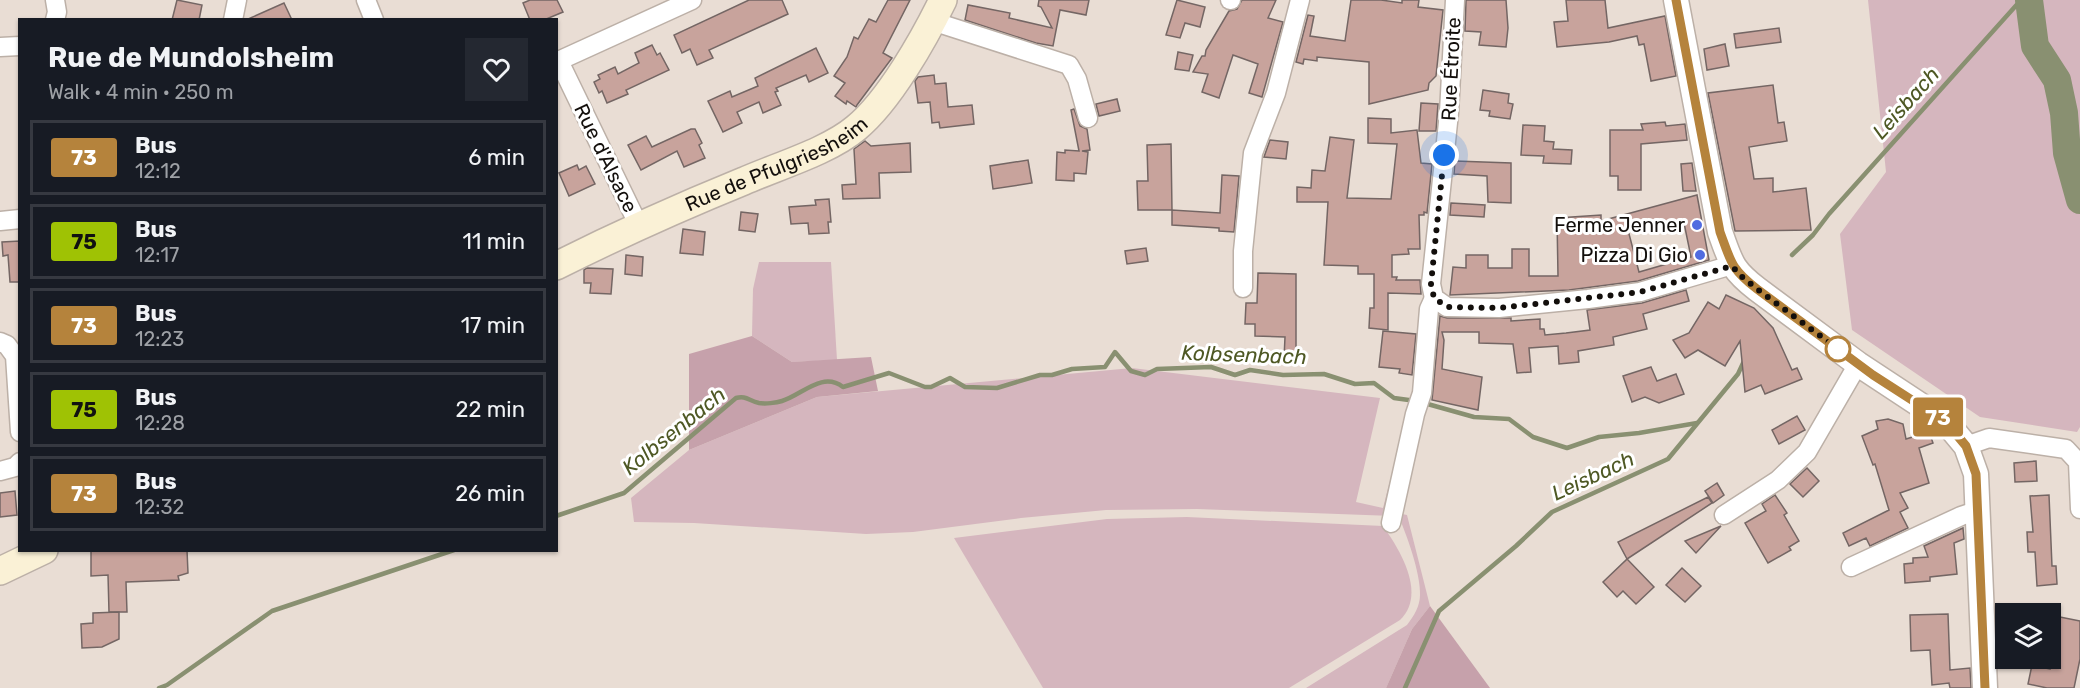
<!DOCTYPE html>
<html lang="en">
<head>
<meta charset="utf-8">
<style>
  body { margin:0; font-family:Rubik,sans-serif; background:#242831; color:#f1f3f6; height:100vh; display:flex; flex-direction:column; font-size:22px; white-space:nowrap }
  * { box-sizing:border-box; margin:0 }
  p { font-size:20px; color:#9ea1a6 }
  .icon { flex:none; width:33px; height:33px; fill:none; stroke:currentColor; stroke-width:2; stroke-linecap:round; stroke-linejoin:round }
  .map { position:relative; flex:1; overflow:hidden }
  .panel { position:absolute; left:18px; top:18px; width:540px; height:534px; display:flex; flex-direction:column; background:#171b24; border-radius:0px; box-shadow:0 2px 4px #0004 }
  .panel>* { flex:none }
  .badge { padding:0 12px; border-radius:4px; font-size:21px; line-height:39px }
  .buttons { position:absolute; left:1995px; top:603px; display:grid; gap:12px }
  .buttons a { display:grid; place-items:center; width:66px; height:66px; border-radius:0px; background:#171b24; box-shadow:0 2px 4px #0004; font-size:30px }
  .you { position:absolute; width:30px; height:30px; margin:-15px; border:4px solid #fff; border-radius:50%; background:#1a73e8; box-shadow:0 0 0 9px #1a73e833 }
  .map>.badge { position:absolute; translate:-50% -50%; box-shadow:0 0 0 3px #fff }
  .round { display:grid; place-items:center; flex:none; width:63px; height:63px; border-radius:0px; background:#242831 }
  .summary { display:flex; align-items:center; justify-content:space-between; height:102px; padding:0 30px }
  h1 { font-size:28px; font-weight:700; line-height:45px }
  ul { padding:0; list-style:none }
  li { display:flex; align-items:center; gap:18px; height:75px; margin:0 12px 9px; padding:0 18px; border:3px solid #363941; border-radius:0px }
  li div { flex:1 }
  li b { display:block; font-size:22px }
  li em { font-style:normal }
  li .badge { min-width:66px; font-weight:700; text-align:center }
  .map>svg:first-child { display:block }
  .green { fill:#d5b6be }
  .forest { fill:#c6a1ab }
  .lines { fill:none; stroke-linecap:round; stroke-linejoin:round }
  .stream { stroke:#899071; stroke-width:4.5 }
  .river { stroke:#899071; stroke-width:28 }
  .building { fill:#c8a39c; stroke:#746664; stroke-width:1.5; fill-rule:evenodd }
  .minor-casing { stroke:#bcb0a7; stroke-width:21 }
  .tertiary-casing { stroke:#bcb0a7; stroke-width:27 }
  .secondary-casing { stroke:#bcb0a7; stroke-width:30 }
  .minor { stroke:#fff; stroke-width:18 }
  .tertiary { stroke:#fff; stroke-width:24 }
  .secondary { stroke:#faf1d6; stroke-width:27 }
  .line-casing { stroke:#fff; stroke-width:14 }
  .line { stroke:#b5833c; stroke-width:9 }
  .walk { stroke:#130f0c; stroke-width:6; stroke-dasharray:0 10.8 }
  .poi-dot { fill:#516be0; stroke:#fff; stroke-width:2 }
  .stop-dot { fill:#fff; stroke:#b5833c; stroke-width:3 }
  .labels { text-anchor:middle; stroke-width:6; stroke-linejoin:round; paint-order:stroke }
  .street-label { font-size:20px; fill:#130f0c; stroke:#fff }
  .poi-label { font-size:20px; fill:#130f0c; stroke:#fff; text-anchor:end }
  .water-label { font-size:21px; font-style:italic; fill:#4e5824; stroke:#fff }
</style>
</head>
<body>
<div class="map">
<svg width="2080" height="688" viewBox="0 0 2080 688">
  <rect width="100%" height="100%" fill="#e9ddd4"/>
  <g class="green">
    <polygon points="1868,0 2080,0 2080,427 2077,432 1980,417 1852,330 1840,234 1886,172"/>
    <polygon points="759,262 831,262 837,360 792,362 752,336 753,289"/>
    <polygon points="1132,368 1380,398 1356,502 1383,508 1391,477 1401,479 1393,516 1197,509 1106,510 1021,518 913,532 866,534 694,523 634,522 631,498 689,450 817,397"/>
    <path d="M1397 513 1407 515 1430 606 1412 629 1386 688H1306L1407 625C1414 616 1420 606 1420 595 1421 574 1406 532 1397 513Z"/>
    <path d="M1187 517 1383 526C1400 550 1427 594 1400 620L1289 688H1043L954 538 1107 519Z"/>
  </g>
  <g class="forest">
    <polygon points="752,336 792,362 871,357 878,391 817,397 689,450 689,354"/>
    <polygon points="1430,606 1490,688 1386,688 1412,629"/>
  </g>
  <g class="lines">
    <g class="stream">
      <polyline points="1792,255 1813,235 1829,214 2021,0"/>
      <polyline points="1424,403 1474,417 1509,419 1533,437 1567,448 1599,437 1639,433 1697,423"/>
      <path d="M556 516 624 493 736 398C746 395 749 401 759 403 765 404 776 403 782 401 802 395 822 371 843 387L889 373 925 387H931L950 378 965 387 997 388 1040 375H1052L1072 369 1105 367 1115 352 1131 371 1145 375 1157 369 1211 367 1235 375 1250 370 1283 375 1324 374 1355 384 1374 383 1394 398 1416 401"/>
      <polyline points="159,688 167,685 272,611 454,550"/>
      <polyline points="1405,688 1439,611 1516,546 1552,512 1668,459 1738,374 1744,361"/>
    </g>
    <polyline class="river" points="2029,0 2035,46 2057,80 2064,113 2067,153 2080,200"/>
  </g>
  <g class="building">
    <polygon points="177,0 202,5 199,20 172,20"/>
    <polygon points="530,0 557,0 563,12 544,20 530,20 523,3"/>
    <polygon points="749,0 782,0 788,14 709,50 713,58 697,65 690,49 682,53 674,35"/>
    <polygon points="888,0 910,0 883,53 892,58 857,105 856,107 847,101 846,104 835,96 845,83 834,76 847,57 854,37 858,39 869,19 876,22"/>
    <polygon points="1039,0 1089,0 1086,15 1060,10 1053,46 1036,43 965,20 968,5 1010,13 1009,18 1052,28 1041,7 1038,6"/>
    <polygon points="1177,0 1205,7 1200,27 1185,23 1180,38 1166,35"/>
    <polygon points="1242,0 1276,0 1268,18 1283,22 1262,97 1249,93 1258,64 1233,55 1219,98 1202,92 1208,74 1193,72 1202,56 1205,56 1206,50 1229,11 1237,9"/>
    <polygon points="1351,0 1381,0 1402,3 1402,0 1419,0 1418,7 1443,10 1436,76 1429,83 1428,90 1369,104 1369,62 1317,57 1317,61 1304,59 1303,64 1296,62 1308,15 1314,16 1310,36 1345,41"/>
    <polygon points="1466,0 1506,0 1508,28 1506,47 1479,45 1481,32 1465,31"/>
    <polygon points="1566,0 1605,0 1608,28 1665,16 1676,76 1651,81 1644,44 1639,45 1637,36 1609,42 1557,47 1554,22 1568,21"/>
    <polygon points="284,3 292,20 246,20"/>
    <polygon points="1779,28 1781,42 1736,48 1734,34"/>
    <polygon points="1725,44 1729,66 1707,70 1704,49"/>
    <polygon points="652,45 657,55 660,53 669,70 626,90 628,94 607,103 602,91 599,93 594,82 600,79 598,75 615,67 618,74 639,63 635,53"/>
    <polygon points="816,48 828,73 809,82 806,75 776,88 778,91 775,92 781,105 763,113 759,102 737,112 742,123 723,132 708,101 730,91 732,97 758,86 755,78"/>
    <polygon points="1178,52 1193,55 1189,71 1175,69"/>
    <polygon points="934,75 935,84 946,83 948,107 972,105 974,124 940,128 939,122 932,123 930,102 918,103 915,81 918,77"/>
    <polygon points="1773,85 1778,123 1784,122 1787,141 1749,147 1754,179 1773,178 1773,192 1806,188 1811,230 1735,231 1708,93"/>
    <polygon points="1483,90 1509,94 1508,103 1513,104 1510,119 1489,116 1490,111 1480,110"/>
    <polygon points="1117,99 1120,111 1099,116 1096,104"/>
    <polygon points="1421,103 1438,104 1436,131 1419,131"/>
    <polygon points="1074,109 1080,126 1087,129 1090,150 1082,151 1088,152 1086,174 1074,173 1074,181 1056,180 1057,152 1065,153 1065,150 1079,151 1071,110"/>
    <polygon points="1368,118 1391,119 1391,133 1417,130 1421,163 1432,164 1427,213 1424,212 1424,215 1419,215 1420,249 1408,249 1409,254 1392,255 1392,277 1397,277 1396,280 1420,280 1421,294 1388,293 1388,330 1369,328 1370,308 1374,308 1374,274 1358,274 1358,266 1324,265 1328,202 1297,202 1297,187 1311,188 1312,170 1325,171 1330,137 1354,140 1347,198 1391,199 1397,144 1368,143"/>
    <polygon points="1665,122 1666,126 1685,124 1687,140 1641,144 1641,190 1618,190 1618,176 1610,176 1610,130 1643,130 1641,124"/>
    <polygon points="1523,125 1545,126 1544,141 1554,142 1553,149 1572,150 1571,164 1543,163 1544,156 1521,155"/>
    <polygon points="691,129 695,129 702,143 699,145 705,158 684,167 677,151 641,170 628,145 646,136 652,147"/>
    <polygon points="1270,140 1288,142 1286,159 1264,157"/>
    <polygon points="865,141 871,146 910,143 911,172 879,173 880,198 843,199 842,185 856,184 854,149"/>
    <polygon points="1171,144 1172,210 1138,210 1137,181 1148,181 1147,145"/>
    <polygon points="1028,160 1032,183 993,189 990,166"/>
    <polygon points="1455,161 1511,163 1511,203 1488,202 1487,176 1454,174"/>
    <polygon points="1692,163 1696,191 1683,191 1681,164"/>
    <polygon points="577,165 579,170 586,166 595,184 569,196 559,173"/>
    <polygon points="1222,175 1239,176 1234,232 1219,231 1219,228 1172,225 1172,210 1220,213"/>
    <path d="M1697 195 1709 260 1638 281 1569 290 1450 295 1453 267 1466 268V255H1488V268H1512V249H1529V276H1558L1557 218 1601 215V221ZM1684 223 1691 257 1639 272 1628 230 1649 226Z"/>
    <polygon points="829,199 831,222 828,222 829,233 809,234 808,223 791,224 789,207 816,205 815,200"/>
    <polygon points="1451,203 1485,205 1484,217 1450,215"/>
    <polygon points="741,212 758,214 755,232 739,230"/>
    <polygon points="683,229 705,232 703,255 680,253"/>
    <polygon points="20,241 20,282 10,282 8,255 3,256 2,242"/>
    <polygon points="1146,248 1148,261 1127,264 1125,251"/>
    <polygon points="626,255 643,257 642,276 625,274"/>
    <polygon points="587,268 613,269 611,294 590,293 591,283 584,283 584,270"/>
    <polygon points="1258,273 1296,274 1296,359 1284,359 1285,337 1255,336 1255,324 1245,324 1246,303 1257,303"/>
    <polygon points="1686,290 1689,301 1643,314 1647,329 1613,337 1614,345 1578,351 1579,362 1559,364 1558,346 1529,348 1531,372 1517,373 1513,344 1479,343 1479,332 1442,332 1444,340 1442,369 1482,377 1478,410 1432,400 1440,316 1447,318 1511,318 1511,321 1540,319 1540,329 1544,329 1545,335 1566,333 1590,330 1587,310 1642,303"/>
    <polygon points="1726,295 1754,308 1773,328 1792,370 1797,368 1802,379 1765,394 1761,385 1745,392 1740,341 1725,366 1698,350 1685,358 1673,340 1689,333 1708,302 1719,309"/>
    <polygon points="1383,331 1416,334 1412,375 1399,373 1400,369 1379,367"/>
    <polygon points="1651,367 1657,381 1676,374 1684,394 1659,403 1645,397 1632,402 1623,376"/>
    <polygon points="1797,416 1805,430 1779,444 1772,430"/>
    <polygon points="1888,419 1903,424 1906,439 1929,432 1933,443 1919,448 1929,483 1900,493 1908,508 1900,512 1908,528 1870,546 1866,538 1849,546 1843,533 1889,510 1875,464 1873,465 1862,436 1878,429 1876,421"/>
    <polygon points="2036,461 2037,481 2015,482 2014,463"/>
    <polygon points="1807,468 1819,481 1803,497 1790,484"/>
    <polygon points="1717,483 1724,495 1713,503 1705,491"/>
    <polygon points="15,491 17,515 0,517 0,493"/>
    <polygon points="1775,495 1787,513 1784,515 1799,541 1789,547 1791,550 1768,563 1745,523 1766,511 1762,504"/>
    <polygon points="2049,495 2052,566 2056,566 2057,584 2037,586 2035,552 2028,552 2027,532 2033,532 2030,496"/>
    <polygon points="1708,497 1712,503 1627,559 1654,587 1636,604 1623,591 1617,597 1603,582 1627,559 1618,542"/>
    <polygon points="1721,526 1696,553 1685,541"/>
    <polygon points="1963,528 1964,539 1954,543 1957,574 1930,577 1930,581 1905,583 1904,564 1913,563 1913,558 1928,557 1924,546"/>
    <polygon points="91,550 187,550 188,573 178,576 179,580 126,582 127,612 109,612 108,575 91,576"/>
    <polygon points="1682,568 1701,586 1685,602 1666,585"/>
    <polygon points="119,612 119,639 102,647 82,648 81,624 93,623 93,613"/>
    <polygon points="1948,614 1950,670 1970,668 1971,688 1950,688 1949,683 1932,685 1930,650 1911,651 1910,615"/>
    <polygon points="2050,615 2080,621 2080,659 2074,688 2047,688 2028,684 2032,665 2050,669"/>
  </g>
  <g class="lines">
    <g class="minor-casing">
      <g id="minor">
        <polyline points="366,0 374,20"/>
        <polyline points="1230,0 1231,0"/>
        <polyline points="1455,0 1449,113 1431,284 1434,298 1447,307 1499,308 1588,299 1640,292 1732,265"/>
        <polyline points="55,20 57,12 55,0"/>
        <polyline points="233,20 237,0"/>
        <polyline points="932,21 1069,65 1077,79 1088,118"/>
        <polyline points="0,47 20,46"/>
        <polyline points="559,61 639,226"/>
        <polyline points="556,62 692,0"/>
        <polyline points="0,221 20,219"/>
        <polyline points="1243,288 1243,251 1253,153 1276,93 1300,0"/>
        <polyline points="0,342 7,345 15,356 20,432"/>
        <polyline points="1966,446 1989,438 2066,449 2078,462 2080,509"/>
        <polyline points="0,471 15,467 20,462"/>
        <polyline points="1724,515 1778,480 1807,452 1858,364"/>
        <polyline points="1391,523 1415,414 1422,393 1429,309 1434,298"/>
        <polyline points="1851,567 1961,516 1979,510"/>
      </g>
    </g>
    <g class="tertiary-casing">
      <path id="tertiary" d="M1676 0 1720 232C1731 262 1731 269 1757 289L1858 364 1946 422 1966 446 1976 474 1985 688"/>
    </g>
    <g class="secondary-casing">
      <g id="secondary">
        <path id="s1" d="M556 266C618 235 680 207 744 181 778 166 829 151 856 128 889 101 924 39 943 0"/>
        <polyline points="0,571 44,550"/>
      </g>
    </g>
    <use href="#minor" class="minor"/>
    <use href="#tertiary" class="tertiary"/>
    <use href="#secondary" class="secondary"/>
  </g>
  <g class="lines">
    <g class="line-casing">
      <path id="line" d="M1676 0 1720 232C1731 262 1731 269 1757 289L1873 375 1946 422 1966 446 1976 474 1985 688"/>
    </g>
    <use href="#line" class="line"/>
    <polyline class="walk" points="1444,155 1431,284 1434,298 1447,307 1499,308 1623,294 1640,292 1732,266 1741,276 1757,289 1838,349"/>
  </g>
  <g class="poi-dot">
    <circle cx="1697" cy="225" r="6"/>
    <circle cx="1700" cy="255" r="6"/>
  </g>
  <circle class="stop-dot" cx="1838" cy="349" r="12"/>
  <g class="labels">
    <g class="street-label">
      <text transform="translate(1451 69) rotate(-87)" y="7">Rue Étroite</text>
      <text transform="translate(606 158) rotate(64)" y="7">Rue d'Alsace</text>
      <text dy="7" stroke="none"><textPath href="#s1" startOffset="243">Rue de Pfulgriesheim</textPath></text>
    </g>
    <g class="poi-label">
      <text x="1685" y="232">Ferme Jenner</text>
      <text x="1688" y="262">Pizza Di Gio</text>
    </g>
    <g class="water-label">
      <text transform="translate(1906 103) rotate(-48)" y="7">Leisbach</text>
      <text transform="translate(1244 355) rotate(2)" y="7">Kolbsenbach</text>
      <text transform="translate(674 431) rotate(-39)" y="7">Kolbsenbach</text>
      <text transform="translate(1593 476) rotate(-25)" y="7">Leisbach</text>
    </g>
  </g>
</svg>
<div class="buttons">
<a><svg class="icon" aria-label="layers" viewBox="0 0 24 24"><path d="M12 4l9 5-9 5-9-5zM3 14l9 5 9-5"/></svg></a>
</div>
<div class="you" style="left:1444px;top:155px"></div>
<b class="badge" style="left:1938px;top:417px;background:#b5833c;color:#fff">73</b>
<section class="panel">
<div class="summary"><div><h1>Rue de Mundolsheim</h1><p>Walk · 4 min · 250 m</p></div><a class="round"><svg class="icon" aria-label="heart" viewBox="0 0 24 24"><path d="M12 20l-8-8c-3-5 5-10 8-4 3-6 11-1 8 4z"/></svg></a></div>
<ul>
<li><span class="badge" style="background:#b5833c;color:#fff">73</span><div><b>Bus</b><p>12:12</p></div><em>6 min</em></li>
<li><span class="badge" style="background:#9fc204;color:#111">75</span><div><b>Bus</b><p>12:17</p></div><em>11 min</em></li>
<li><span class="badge" style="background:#b5833c;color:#fff">73</span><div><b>Bus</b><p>12:23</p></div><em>17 min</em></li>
<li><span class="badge" style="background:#9fc204;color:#111">75</span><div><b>Bus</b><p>12:28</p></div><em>22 min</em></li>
<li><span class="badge" style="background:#b5833c;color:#fff">73</span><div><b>Bus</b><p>12:32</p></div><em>26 min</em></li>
</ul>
</section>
</div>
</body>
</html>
